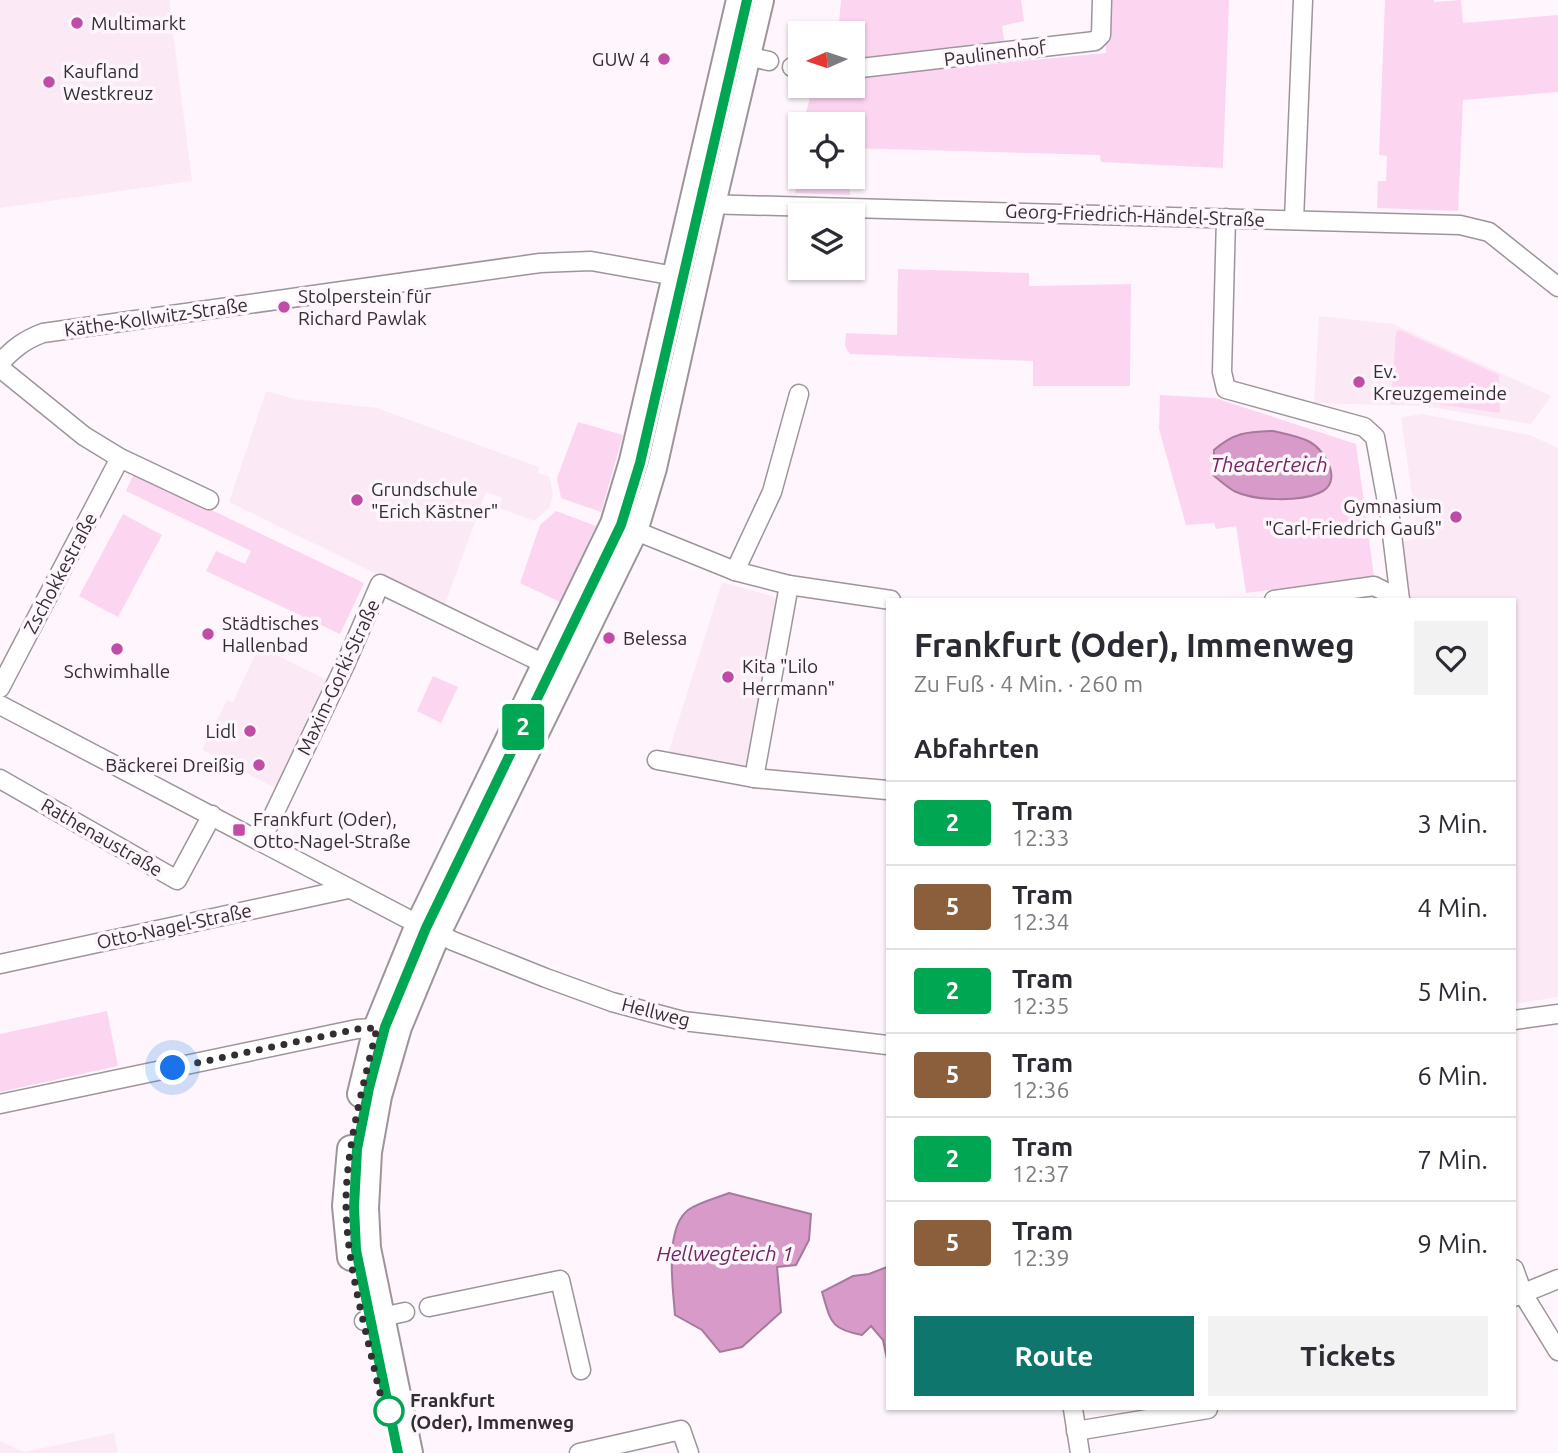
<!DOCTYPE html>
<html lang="de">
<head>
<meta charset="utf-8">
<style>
  body { margin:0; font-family:Ubuntu,sans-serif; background:#f2f2f3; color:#2b2b33; height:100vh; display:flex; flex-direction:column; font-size:26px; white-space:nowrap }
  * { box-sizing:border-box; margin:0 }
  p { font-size:23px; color:#7c7c81 }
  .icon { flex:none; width:38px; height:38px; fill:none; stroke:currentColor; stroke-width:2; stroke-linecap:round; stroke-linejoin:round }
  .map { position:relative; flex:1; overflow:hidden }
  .details { position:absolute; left:886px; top:598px; width:630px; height:812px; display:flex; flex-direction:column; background:#fff; border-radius:0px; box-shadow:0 2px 5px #0004 }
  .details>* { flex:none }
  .badge { padding:0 14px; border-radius:5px; font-size:24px; line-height:46px }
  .needle { width:46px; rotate:267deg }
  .fabs { position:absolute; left:788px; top:21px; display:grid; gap:14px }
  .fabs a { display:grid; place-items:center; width:77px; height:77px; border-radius:0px; background:#fff; box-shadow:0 2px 5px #0004; font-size:35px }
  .you { position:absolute; width:35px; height:35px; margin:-18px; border:5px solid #fff; border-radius:50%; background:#1a73e8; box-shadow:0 0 0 10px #1a73e833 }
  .map>.badge { position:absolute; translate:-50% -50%; box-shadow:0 0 0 4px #fff }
  h2 { padding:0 28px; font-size:26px; line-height:63px }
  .round { display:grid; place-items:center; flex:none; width:74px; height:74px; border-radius:0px; background:#f2f2f3 }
  .headline { display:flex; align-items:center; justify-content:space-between; height:119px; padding:0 28px }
  h1 { font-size:33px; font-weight:700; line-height:52px }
  .primary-button { display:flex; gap:14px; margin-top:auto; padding:14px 28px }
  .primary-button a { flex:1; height:80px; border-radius:0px; background:#0f766e; color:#fff; font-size:28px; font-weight:700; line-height:80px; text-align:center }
  .primary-button a+a { background:#f2f2f3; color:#2b2b33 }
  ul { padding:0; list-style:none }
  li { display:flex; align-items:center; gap:21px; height:84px; padding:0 28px; border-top:2px solid #e1e1e2 }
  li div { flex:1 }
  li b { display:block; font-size:26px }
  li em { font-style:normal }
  li .badge { min-width:77px; font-weight:700; text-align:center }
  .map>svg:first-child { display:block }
  .built { fill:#fbeaf6 }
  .green { fill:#fcd6f1 }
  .water { fill:#d89ac8; stroke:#a67a9b; stroke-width:2 }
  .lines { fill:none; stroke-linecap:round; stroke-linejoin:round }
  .street-casing { stroke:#9e959b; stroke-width:21 }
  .secondary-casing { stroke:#9e959b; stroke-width:30 }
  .street { stroke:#fff; stroke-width:18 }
  .secondary { stroke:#fff; stroke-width:26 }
  .tram { stroke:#8e888c; stroke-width:2 }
  .line-casing { stroke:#fff; stroke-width:16 }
  .line { stroke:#00a651; stroke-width:10 }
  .walk { stroke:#322e31; stroke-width:7; stroke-dasharray:0 12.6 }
  .poi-dot { fill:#bf4da8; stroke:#fef6fc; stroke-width:2.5 }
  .stop-dot { fill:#fff; stroke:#00a651; stroke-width:3.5 }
  .labels { text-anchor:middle; stroke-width:7; stroke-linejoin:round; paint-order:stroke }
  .poi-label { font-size:19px; fill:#322e31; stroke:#fef6fc; text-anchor:start }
  .street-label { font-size:19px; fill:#322e31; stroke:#fef6fc }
  .stop-label { font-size:19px; font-weight:bold; fill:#322e31; stroke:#fef6fc; text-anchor:start }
  .water-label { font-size:21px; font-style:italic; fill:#6f2661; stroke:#fef6fc }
</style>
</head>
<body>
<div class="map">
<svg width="1558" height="1453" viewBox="0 0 1558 1453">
  <rect width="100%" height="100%" fill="#fef6fc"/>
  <g class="built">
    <polygon points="0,0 169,0 192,181 0,208"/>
    <polygon points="1319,316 1393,324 1551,396 1531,424 1424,406 1314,403"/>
    <polygon points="266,391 295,399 377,408 539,467 538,473 550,477 553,496 549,508 534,521 499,508 502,498 486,492 444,607 229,502"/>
    <polygon points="1423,414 1530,435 1558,448 1558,997 1514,1004 1514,600 1410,600 1402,542 1418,538 1401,417"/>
    <polygon points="722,582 778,598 747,771 667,757"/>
    <polygon points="259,646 327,680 275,788 202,750 227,700 233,702"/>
    <polygon points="114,1433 118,1453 0,1453 0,1441 24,1452"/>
  </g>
  <g class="green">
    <polygon points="841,0 1021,0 1024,21 1002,26 1005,46 852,64 852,33 838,33"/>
    <polygon points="1106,0 1229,0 1223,168 1101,162 1100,155 852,148 852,124 803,124 813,86 852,86 852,77 1106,53"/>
    <polygon points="1385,0 1434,0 1434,2 1461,0 1463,23 1558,15 1558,92 1463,100 1458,211 1377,208 1378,181 1386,181 1387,156 1379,155"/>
    <polygon points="800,138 800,177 850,177 850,195 795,193 798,168 792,167"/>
    <polygon points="898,269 1029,273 1029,286 1131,284 1130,386 1033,386 1033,361 850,354 845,346 846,333 897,335"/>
    <polygon points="1400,330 1499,375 1500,413 1423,402 1391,404 1396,332"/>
    <polygon points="1160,395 1215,398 1356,444 1374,576 1246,593 1236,526 1216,529 1214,523 1186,525 1159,429"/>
    <polygon points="578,422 623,435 601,512 561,498 557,478"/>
    <polygon points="134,473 364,583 340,634 206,571 216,551 245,564 251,551 126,491"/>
    <polygon points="556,511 596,526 560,602 520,583 540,525"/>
    <polygon points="123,514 162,535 118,617 79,596"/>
    <polygon points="433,676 458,687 441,723 417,711"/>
    <polygon points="107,1011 118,1066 0,1092 0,1034"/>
  </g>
  <g class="water">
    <path d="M1273 431C1285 434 1299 436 1310 442 1326 451 1344 483 1319 493 1299 502 1254 501 1234 491 1227 487 1219 480 1213 475L1214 450C1235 432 1247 432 1273 431Z"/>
    <path d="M729 1193 811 1214 809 1240 796 1265 777 1267 781 1312 742 1347 720 1352 702 1330 675 1315C673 1288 664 1229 688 1210 699 1202 717 1198 729 1193Z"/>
    <path d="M887 1267V1359L883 1340 871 1326 862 1335C830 1329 831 1322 822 1292L853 1276 869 1274Z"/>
  </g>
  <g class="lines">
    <g class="street-casing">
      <g id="street">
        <polyline points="738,54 769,61"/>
        <polyline points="792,67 800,69"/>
        <polyline points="852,69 1095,41 1101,35 1102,0"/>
        <polyline points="704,204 1460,225 1489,232 1558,287"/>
        <polyline points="1226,218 1222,372 1226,389 1364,427 1375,437 1390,518 1400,600"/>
        <polyline points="1294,220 1303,0"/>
        <path d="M0 363C13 349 24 340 43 333L540 263 591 261 686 278"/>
        <polyline points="0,368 84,436 120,458 209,500"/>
        <polyline points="626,527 735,571 789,585 891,600"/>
        <polyline points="735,571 772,492 799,394"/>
        <polyline points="1274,600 1374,586 1400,599"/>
        <polyline points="0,688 120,458"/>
        <polyline points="0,705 406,918 453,941 546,978 612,1002 683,1021 887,1045"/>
        <polyline points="657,760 754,778 887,790"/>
        <polyline points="754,778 789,585"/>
        <polyline points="0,779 177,880 212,815"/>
        <polyline points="261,841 345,665 380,584 555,669"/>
        <polyline points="0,964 348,889"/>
        <polyline points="1514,1020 1558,1014"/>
        <polyline points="0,1104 357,1029 388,1027"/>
        <polyline points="1514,1269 1523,1294 1558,1351"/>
        <polyline points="1514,1297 1558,1279"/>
        <polyline points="429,1307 560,1280 581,1370"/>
        <polyline points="364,1321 405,1312"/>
        <polyline points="1073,1409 1080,1453"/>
        <polyline points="1076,1431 1208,1409"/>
        <polyline points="579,1453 681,1430 689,1453"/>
      </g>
    </g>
    <g class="secondary-casing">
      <g id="secondary">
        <polyline points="361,1094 377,1028 419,925 614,524 633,461 740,0"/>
        <polyline points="351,1257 346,1206 351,1149"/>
        <polyline points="409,1453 367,1248 365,1208 368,1152 378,1096 398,1027 437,933 634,531 653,468 712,204 760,0"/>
      </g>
    </g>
    <use href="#street" class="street"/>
    <use href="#secondary" class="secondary"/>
    <polyline class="tram" points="403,1453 361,1248 359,1207 363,1151 375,1089 391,1027 430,930 627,528 647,465 754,0"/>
  </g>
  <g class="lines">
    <g class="line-casing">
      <polyline id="line" points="398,1453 356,1250 354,1207 357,1149 369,1088 385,1027 426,928 621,525 640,463 747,0"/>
    </g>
    <use href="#line" class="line"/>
    <path class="walk" d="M173 1068 357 1029 377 1028C364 1082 345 1151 346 1207 347 1269 367 1331 379 1391L389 1411"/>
  </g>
  <g class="poi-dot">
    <circle cx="77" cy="23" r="7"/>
    <circle cx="664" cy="59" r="7"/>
    <circle cx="49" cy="82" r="7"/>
    <circle cx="284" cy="307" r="7"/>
    <circle cx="1359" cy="382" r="7"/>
    <circle cx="357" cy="500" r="7"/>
    <circle cx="1456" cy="517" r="7"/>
    <circle cx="208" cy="634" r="7"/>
    <circle cx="609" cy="638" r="7"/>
    <circle cx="117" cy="649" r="7"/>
    <circle cx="728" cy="677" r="7"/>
    <circle cx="250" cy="731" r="7"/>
    <circle cx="259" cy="765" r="7"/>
    <rect x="232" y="823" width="14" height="14" rx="3.5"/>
  </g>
  <circle class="stop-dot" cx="389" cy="1411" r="14"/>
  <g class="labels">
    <g class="poi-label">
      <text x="91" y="30">Multimarkt</text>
      <text x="650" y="66" text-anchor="end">GUW 4</text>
      <text x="63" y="78">Kaufland<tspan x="63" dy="22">Westkreuz</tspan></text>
      <text x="298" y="303">Stolperstein für<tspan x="298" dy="22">Richard Pawlak</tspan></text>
      <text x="1373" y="378">Ev.<tspan x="1373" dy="22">Kreuzgemeinde</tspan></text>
      <text x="371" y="496">Grundschule<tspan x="371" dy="22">"Erich Kästner"</tspan></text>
      <text x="1442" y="513" text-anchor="end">Gymnasium<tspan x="1442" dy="22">"Carl-Friedrich Gauß"</tspan></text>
      <text x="222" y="630">Städtisches<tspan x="222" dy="22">Hallenbad</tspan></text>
      <text x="623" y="645">Belessa</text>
      <text x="742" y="673">Kita "Lilo<tspan x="742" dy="22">Herrmann"</tspan></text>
      <text x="117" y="678" text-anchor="middle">Schwimhalle</text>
      <text x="236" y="738" text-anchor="end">Lidl</text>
      <text x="245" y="772" text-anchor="end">Bäckerei Dreißig</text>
      <text x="253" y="826">Frankfurt (Oder),<tspan x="253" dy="22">Otto-Nagel-Straße</tspan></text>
    </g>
    <g class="street-label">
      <text transform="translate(995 53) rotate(-7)" y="7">Paulinenhof</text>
      <text transform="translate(1135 215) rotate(2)" y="7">Georg-Friedrich-Händel-Straße</text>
      <text transform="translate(156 317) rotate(-8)" y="7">Käthe-Kollwitz-Straße</text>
      <text transform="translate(60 573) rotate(-62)" y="7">Zschokkestraße</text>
      <text transform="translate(338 677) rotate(-65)" y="7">Maxim-Gorki-Straße</text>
      <text transform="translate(102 837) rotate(30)" y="7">Rathenaustraße</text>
      <text transform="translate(174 926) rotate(-12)" y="7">Otto-Nagel-Straße</text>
      <text transform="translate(656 1012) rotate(14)" y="7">Hellweg</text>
    </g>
    <g class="stop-label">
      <text x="410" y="1407">Frankfurt<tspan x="410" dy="22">(Oder), Immenweg</tspan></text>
    </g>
    <g class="water-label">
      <text x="1269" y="472">Theaterteich</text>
      <text x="725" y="1261">Hellwegteich 1</text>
    </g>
  </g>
</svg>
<div class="fabs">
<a><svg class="needle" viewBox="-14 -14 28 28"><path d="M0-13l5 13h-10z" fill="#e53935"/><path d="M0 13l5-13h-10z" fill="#7c7c81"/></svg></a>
<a><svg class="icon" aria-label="locate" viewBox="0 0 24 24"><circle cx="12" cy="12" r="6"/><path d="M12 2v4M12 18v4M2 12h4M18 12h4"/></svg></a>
<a><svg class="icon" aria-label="layers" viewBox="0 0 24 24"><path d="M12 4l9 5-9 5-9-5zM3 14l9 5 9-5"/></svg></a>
</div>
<div class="you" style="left:173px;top:1068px"></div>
<b class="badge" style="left:523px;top:727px;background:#00a651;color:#fff">2</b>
<section class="details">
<div class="headline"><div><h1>Frankfurt (Oder), Immenweg</h1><p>Zu Fuß · 4 Min. · 260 m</p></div><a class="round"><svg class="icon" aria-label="heart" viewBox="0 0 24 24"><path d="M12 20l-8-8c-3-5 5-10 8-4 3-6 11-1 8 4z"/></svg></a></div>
<h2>Abfahrten</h2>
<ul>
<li><span class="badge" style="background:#00a651;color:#fff">2</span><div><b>Tram</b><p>12:33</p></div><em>3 Min.</em></li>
<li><span class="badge" style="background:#8b5e3c;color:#fff">5</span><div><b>Tram</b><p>12:34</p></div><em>4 Min.</em></li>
<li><span class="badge" style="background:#00a651;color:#fff">2</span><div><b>Tram</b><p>12:35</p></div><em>5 Min.</em></li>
<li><span class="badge" style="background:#8b5e3c;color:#fff">5</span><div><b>Tram</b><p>12:36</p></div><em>6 Min.</em></li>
<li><span class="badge" style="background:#00a651;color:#fff">2</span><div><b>Tram</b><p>12:37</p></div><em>7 Min.</em></li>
<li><span class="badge" style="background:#8b5e3c;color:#fff">5</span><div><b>Tram</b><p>12:39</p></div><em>9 Min.</em></li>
</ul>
<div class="primary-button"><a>Route</a><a>Tickets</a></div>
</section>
</div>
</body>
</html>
